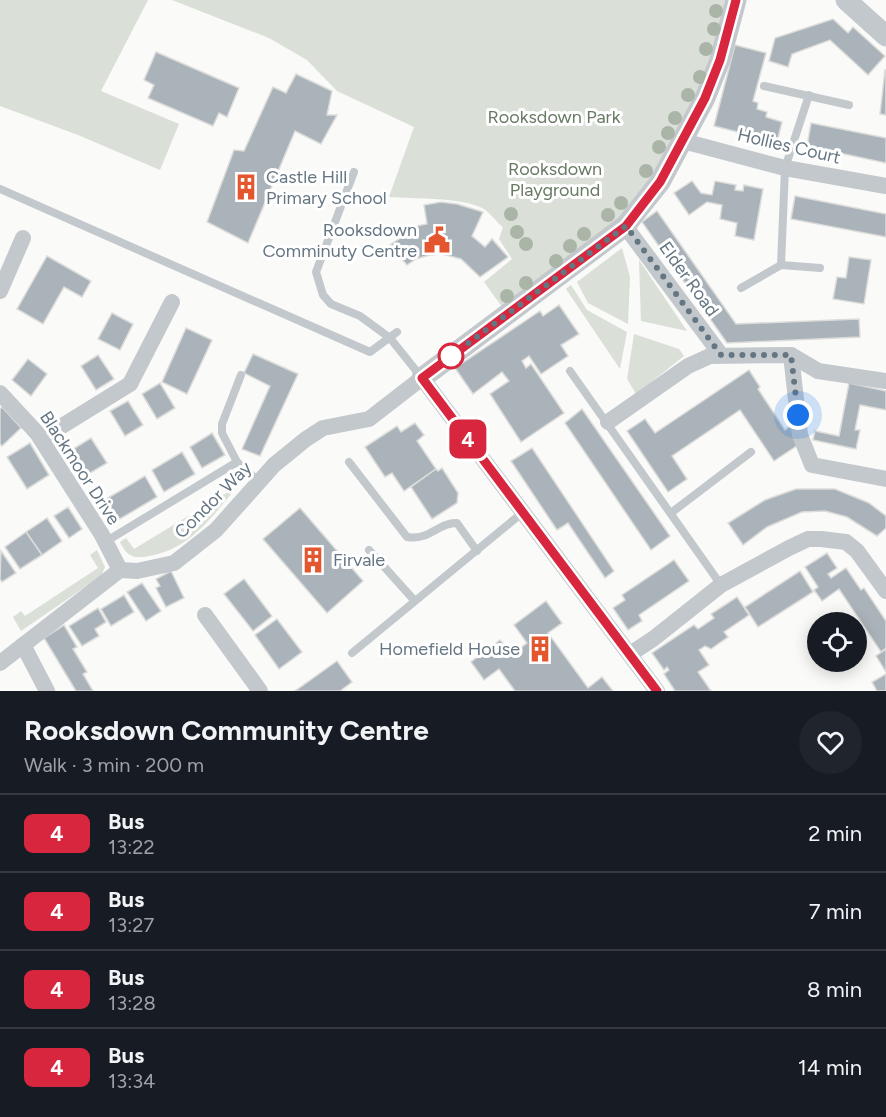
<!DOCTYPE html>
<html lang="en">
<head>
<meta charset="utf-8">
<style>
  body { margin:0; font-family:Figtree,sans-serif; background:#20242c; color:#f1f3f6; height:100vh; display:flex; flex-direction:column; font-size:22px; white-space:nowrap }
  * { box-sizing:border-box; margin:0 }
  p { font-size:20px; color:#9ea1a6 }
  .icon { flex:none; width:33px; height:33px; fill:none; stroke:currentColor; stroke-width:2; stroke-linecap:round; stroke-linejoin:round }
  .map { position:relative; height:691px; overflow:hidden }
  .panel { display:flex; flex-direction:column; background:#171b24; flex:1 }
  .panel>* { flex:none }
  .badge { padding:0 12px; border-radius:9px; font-size:21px; line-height:39px }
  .controls { position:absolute; left:807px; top:612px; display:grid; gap:12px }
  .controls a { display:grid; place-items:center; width:60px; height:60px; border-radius:50%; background:#171b24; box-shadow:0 3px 15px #0003; font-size:30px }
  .you { position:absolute; width:30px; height:30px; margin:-15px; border:4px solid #fff; border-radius:50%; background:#1a73e8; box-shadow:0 0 0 9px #1a73e833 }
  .map>.badge { position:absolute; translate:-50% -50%; box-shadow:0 0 0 3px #fff }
  .round { display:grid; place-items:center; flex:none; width:63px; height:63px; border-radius:32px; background:#20242c }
  .overview { display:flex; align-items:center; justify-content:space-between; height:102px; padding:0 24px }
  h1 { font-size:28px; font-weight:700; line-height:45px }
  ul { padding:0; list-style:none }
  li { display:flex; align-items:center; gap:18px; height:78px; padding:0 24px; border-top:2px solid #363941 }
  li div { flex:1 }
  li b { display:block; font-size:22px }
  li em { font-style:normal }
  li .badge { min-width:66px; font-weight:700; text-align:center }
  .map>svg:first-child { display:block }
  .green { fill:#dadfd7 }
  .building { fill:#aab3b9; stroke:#dcdcda; stroke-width:1.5 }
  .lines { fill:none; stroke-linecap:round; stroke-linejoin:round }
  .service { stroke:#c3c8cc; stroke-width:8 }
  .minor { stroke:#c3c8cc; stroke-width:16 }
  .tertiary { stroke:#c3c8cc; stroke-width:21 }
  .tree { fill:#aab4a7 }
  .line-casing { stroke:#fff; stroke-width:14 }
  .line { stroke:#d7263d; stroke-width:9 }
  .walk { stroke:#657683; stroke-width:6; stroke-dasharray:0 10.8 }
  .stop-dot { fill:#fff; stroke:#d7263d; stroke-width:3 }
  .labels { text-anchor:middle; stroke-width:6; stroke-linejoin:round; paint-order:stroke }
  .park-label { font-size:18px; fill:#687a64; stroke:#fff }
  .street-label { font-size:18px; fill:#657683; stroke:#fff }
  .poi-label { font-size:18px; fill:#657683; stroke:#fff; text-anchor:start }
</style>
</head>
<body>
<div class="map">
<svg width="886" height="691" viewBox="0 0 886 691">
  <rect width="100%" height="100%" fill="#fafaf8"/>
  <g class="green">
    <polygon points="0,0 148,0 101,91 179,124 160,170 78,135 0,106"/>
    <path d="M172 0H725L708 78 679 138 623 223 505 311 484 282 512 259 499 239 503 227C496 222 490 212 482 208 460 197 415 199 389 197L414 127 337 91 307 60 269 38Z"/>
    <polygon points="622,248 630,277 628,324 588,303 577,282"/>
    <polygon points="639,260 687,331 641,321"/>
    <polygon points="571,285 587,310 627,332 620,369 566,289"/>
    <polygon points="634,334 679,349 684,356 636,394 627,379"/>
    <path d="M235 472 242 478 238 486C212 516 191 549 149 556 134 559 127 557 120 542L126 538 134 549 233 489 226 478Z"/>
    <polygon points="97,550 105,567 101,576 21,631 13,617 21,611 25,616 98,568 90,555"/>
  </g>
  <g class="building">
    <polygon points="833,19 848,33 853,27 885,56 868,75 830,40 792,54 788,67 769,61 775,38"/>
    <polygon points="735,45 766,53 753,101 758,103 757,109 767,112 766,117 782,122 777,142 714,126"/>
    <polygon points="156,52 239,88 227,117 219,113 213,126 148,98 154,85 144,80"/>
    <polygon points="885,70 886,70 886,115 880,114"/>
    <polygon points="296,74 332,91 327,115 337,115 321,144 295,131 248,243 207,222 234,150 244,151 273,87 286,93"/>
    <polygon points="811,123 886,138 886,163 807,146"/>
    <polygon points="692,181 701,193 712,195 715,181 736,185 735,190 743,191 744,185 763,189 754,240 735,236 737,223 720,219 722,205 707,202 689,215 674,193"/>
    <polygon points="795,196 886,214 886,237 791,219"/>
    <polygon points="441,202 457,204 483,212 472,236 485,247 492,239 508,257 480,277 461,259 442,254 430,255 416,259 407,265 390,245 408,233 406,228 427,224 424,205"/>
    <polygon points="657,211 736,324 859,319 860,337 727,343 642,222"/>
    <polygon points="47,256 91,281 82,297 64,287 43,324 17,309"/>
    <polygon points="849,257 871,260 864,304 833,299 837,277 846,278"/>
    <polygon points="559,305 579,334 561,345 568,356 541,374 529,356 522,361 526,368 531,364 564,413 521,442 490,394 509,381 502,372 473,394 455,368 540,311 543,316"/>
    <polygon points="112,313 133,324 120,350 98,339"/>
    <polygon points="186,328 212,340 187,394 162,382"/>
    <polygon points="253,354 298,374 260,456 242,449 270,386 244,373"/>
    <polygon points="98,355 114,379 96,390 81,366"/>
    <polygon points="28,359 47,374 31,396 12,380"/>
    <polygon points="749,370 760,387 758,389 785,430 790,426 801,443 774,461 740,410 672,456 687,479 668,492 627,431 645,419 655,433"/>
    <polygon points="160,383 175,408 157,419 142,394"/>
    <polygon points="849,383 886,391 886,410 860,405 855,430 860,430 856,449 813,440 815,431 839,436"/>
    <polygon points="128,401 143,425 125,436 110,411"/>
    <polygon points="2,407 21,428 2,446 0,444 0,409"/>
    <polygon points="582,409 670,536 651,550 565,423"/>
    <polygon points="415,423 424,435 417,441 436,469 404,491 392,473 385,477 365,447 397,426 401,432"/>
    <polygon points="212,433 225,455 202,468 190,447"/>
    <polygon points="91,438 107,463 85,476 70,451"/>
    <polygon points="30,443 49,475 27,489 7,457"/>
    <polygon points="532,448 614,571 605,578 568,523 557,530 511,461"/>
    <polygon points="182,452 195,474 164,492 152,470"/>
    <polygon points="442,468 458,493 457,503 432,519 411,487 436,469 438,471"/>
    <polygon points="145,476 157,497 113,523 101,502"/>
    <polygon points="796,489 835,489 869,503 886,516 886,528 877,536 847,517 825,511 802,512 767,527 743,545 728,523 765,500"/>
    <polygon points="68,507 82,529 69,538 54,516"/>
    <polygon points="300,508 363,581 327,613 263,539"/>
    <polygon points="47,518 62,541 42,555 26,532"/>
    <polygon points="26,532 42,555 20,569 5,547"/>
    <polygon points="1,551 16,573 2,582 0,579"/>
    <polygon points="827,553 837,568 828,574 831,578 846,568 861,590 864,588 886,621 886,648 881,652 839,589 822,601 814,590 818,587 805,567"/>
    <polygon points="674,560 689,581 639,615 642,621 628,630 613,608 625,600 622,595"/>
    <polygon points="171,571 184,598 166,607 156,588 160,586 156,579"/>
    <polygon points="800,571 813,592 758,627 745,607"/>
    <polygon points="244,579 272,616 253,631 224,594"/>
    <polygon points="142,583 161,611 146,621 127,592"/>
    <polygon points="124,595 134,612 111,626 101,609"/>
    <polygon points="737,597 749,615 724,632 728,637 711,649 705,646 699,650 709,665 698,672 711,691 675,691 664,674 669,670 667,667 664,670 652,653 694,625 698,629 714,618 711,614"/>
    <polygon points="546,601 562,623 548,633 588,688 602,677 613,691 515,691 499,669 484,680 471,662 500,640 512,654 527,643 514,625"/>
    <polygon points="98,608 106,622 95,629 99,636 82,646 69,626"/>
    <polygon points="277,619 302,652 279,669 255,635"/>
    <polygon points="64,625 77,647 73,649 87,672 83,674 93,691 76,691 44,638"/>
    <polygon points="886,649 886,672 876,656"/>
    <polygon points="337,661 352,682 340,691 295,691"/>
    <polygon points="886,674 886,691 877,691 872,682"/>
  </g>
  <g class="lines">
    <g class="service">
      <polyline points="764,86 849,105"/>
      <polyline points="354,172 316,272 323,295 331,304 360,316 390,338 422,378"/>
      <polyline points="0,189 370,352 397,332"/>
      <polyline points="781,265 785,168 809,95"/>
      <polyline points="741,288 781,265 820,268"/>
      <polyline points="570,371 721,585"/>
      <polyline points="237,462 222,433 222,424 241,375"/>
      <path d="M349 462 407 537C429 541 439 522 457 523L477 551"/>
      <polyline points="671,513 751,452"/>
      <polyline points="105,542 237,462 259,482"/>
      <polyline points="369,550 414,600"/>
      <polyline points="352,653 522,513"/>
    </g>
    <g class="minor">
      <polyline points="683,141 785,168 886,186"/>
      <polyline points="625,226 721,355"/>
      <polyline points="0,291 23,238"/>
      <polyline points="791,355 800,435 812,465 886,479"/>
      <polyline points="0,393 37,433 102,535 120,570"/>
      <polyline points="608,422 688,366 710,356 791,355 818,371 886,381"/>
      <polyline points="41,439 130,384 172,302"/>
      <polyline points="205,615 260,691"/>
      <polyline points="23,645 47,691"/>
      <polyline points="630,654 653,639 721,585 789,548 808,539 821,539 846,542 857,551 886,591"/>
      <polyline points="0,663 120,570 137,571 174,563 216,530 274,465 306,439 323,428 369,419 422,378 657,691"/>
    </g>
    <g class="tertiary">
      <polyline points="846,0 886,36"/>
      <polyline points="422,378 625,226 660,182 705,98 720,60 736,0"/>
    </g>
  </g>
  <g class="tree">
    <circle cx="716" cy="11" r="7"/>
    <circle cx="714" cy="29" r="7"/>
    <circle cx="706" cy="49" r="7"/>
    <circle cx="700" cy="77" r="7"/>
    <circle cx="688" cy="95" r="7"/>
    <circle cx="675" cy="118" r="7"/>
    <circle cx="668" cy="133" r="7"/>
    <circle cx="659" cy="147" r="7"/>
    <circle cx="646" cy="171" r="7"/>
    <circle cx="621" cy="203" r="7"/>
    <circle cx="511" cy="214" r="7"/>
    <circle cx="608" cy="215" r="7"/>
    <circle cx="517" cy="232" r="7"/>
    <circle cx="584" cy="234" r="7"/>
    <circle cx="526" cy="244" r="7"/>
    <circle cx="570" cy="246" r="7"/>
    <circle cx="556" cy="261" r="7"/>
    <circle cx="526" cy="283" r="7"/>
    <circle cx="507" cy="296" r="7"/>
  </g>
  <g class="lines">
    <g class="line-casing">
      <polyline id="line" points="657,691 422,378 626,226 660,182 705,98 720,60 736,0"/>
    </g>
    <use href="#line" class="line"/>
    <polyline class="walk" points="451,356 626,226 721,355 791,355 798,415"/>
  </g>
  <defs>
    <g id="building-bare" transform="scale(2.07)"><path d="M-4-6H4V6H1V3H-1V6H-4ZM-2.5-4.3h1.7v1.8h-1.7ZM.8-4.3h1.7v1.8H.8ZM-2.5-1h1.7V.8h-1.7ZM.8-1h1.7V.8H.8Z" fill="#e4572e" stroke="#fff" stroke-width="2.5" paint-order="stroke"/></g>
    <g id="civic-bare" transform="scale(2.07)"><path d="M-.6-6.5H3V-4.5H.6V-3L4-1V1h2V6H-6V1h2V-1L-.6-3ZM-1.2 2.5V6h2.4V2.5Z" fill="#e4572e" stroke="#fff" stroke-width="2.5" paint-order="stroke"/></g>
  </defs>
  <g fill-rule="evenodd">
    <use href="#building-bare" x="246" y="187"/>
    <use href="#civic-bare" x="437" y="240"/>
    <use href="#building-bare" x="313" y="560"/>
    <use href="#building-bare" x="540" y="649"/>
  </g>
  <circle class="stop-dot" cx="451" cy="356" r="12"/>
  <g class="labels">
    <g class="park-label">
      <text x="554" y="123">Rooksdown Park</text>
      <text x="555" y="175">Rooksdown<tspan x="555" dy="21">Playground</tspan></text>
    </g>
    <g class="street-label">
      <text transform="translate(789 146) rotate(13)" y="6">Hollies Court</text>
      <text transform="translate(689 279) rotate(54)" y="6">Elder Road</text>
      <text transform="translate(80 468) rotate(57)" y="6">Blackmoor Drive</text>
      <text transform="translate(213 500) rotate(-45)" y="6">Condor Way</text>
    </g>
    <g class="poi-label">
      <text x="266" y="183">Castle Hill<tspan x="266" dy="21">Primary School</tspan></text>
      <text x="417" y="236" text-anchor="end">Rooksdown<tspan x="417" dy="21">Comminuty Centre</tspan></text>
      <text x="333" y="566">Firvale</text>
      <text x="520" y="655" text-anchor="end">Homefield House</text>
    </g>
  </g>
</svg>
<div class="controls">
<a><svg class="icon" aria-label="locate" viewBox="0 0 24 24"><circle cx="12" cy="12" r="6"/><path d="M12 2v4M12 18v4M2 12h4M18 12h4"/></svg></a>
</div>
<div class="you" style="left:798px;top:415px"></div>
<b class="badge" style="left:468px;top:439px;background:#d7263d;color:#fff">4</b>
</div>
<section class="panel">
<div class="overview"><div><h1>Rooksdown Community Centre</h1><p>Walk · 3 min · 200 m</p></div><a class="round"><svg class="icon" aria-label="heart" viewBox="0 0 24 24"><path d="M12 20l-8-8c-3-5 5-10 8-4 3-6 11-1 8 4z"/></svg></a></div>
<ul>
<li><span class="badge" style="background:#d7263d;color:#fff">4</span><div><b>Bus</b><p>13:22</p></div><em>2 min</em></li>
<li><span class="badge" style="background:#d7263d;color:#fff">4</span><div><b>Bus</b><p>13:27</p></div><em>7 min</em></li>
<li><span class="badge" style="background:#d7263d;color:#fff">4</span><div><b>Bus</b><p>13:28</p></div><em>8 min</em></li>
<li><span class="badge" style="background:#d7263d;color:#fff">4</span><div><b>Bus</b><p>13:34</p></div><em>14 min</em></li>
</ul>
</section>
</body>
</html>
